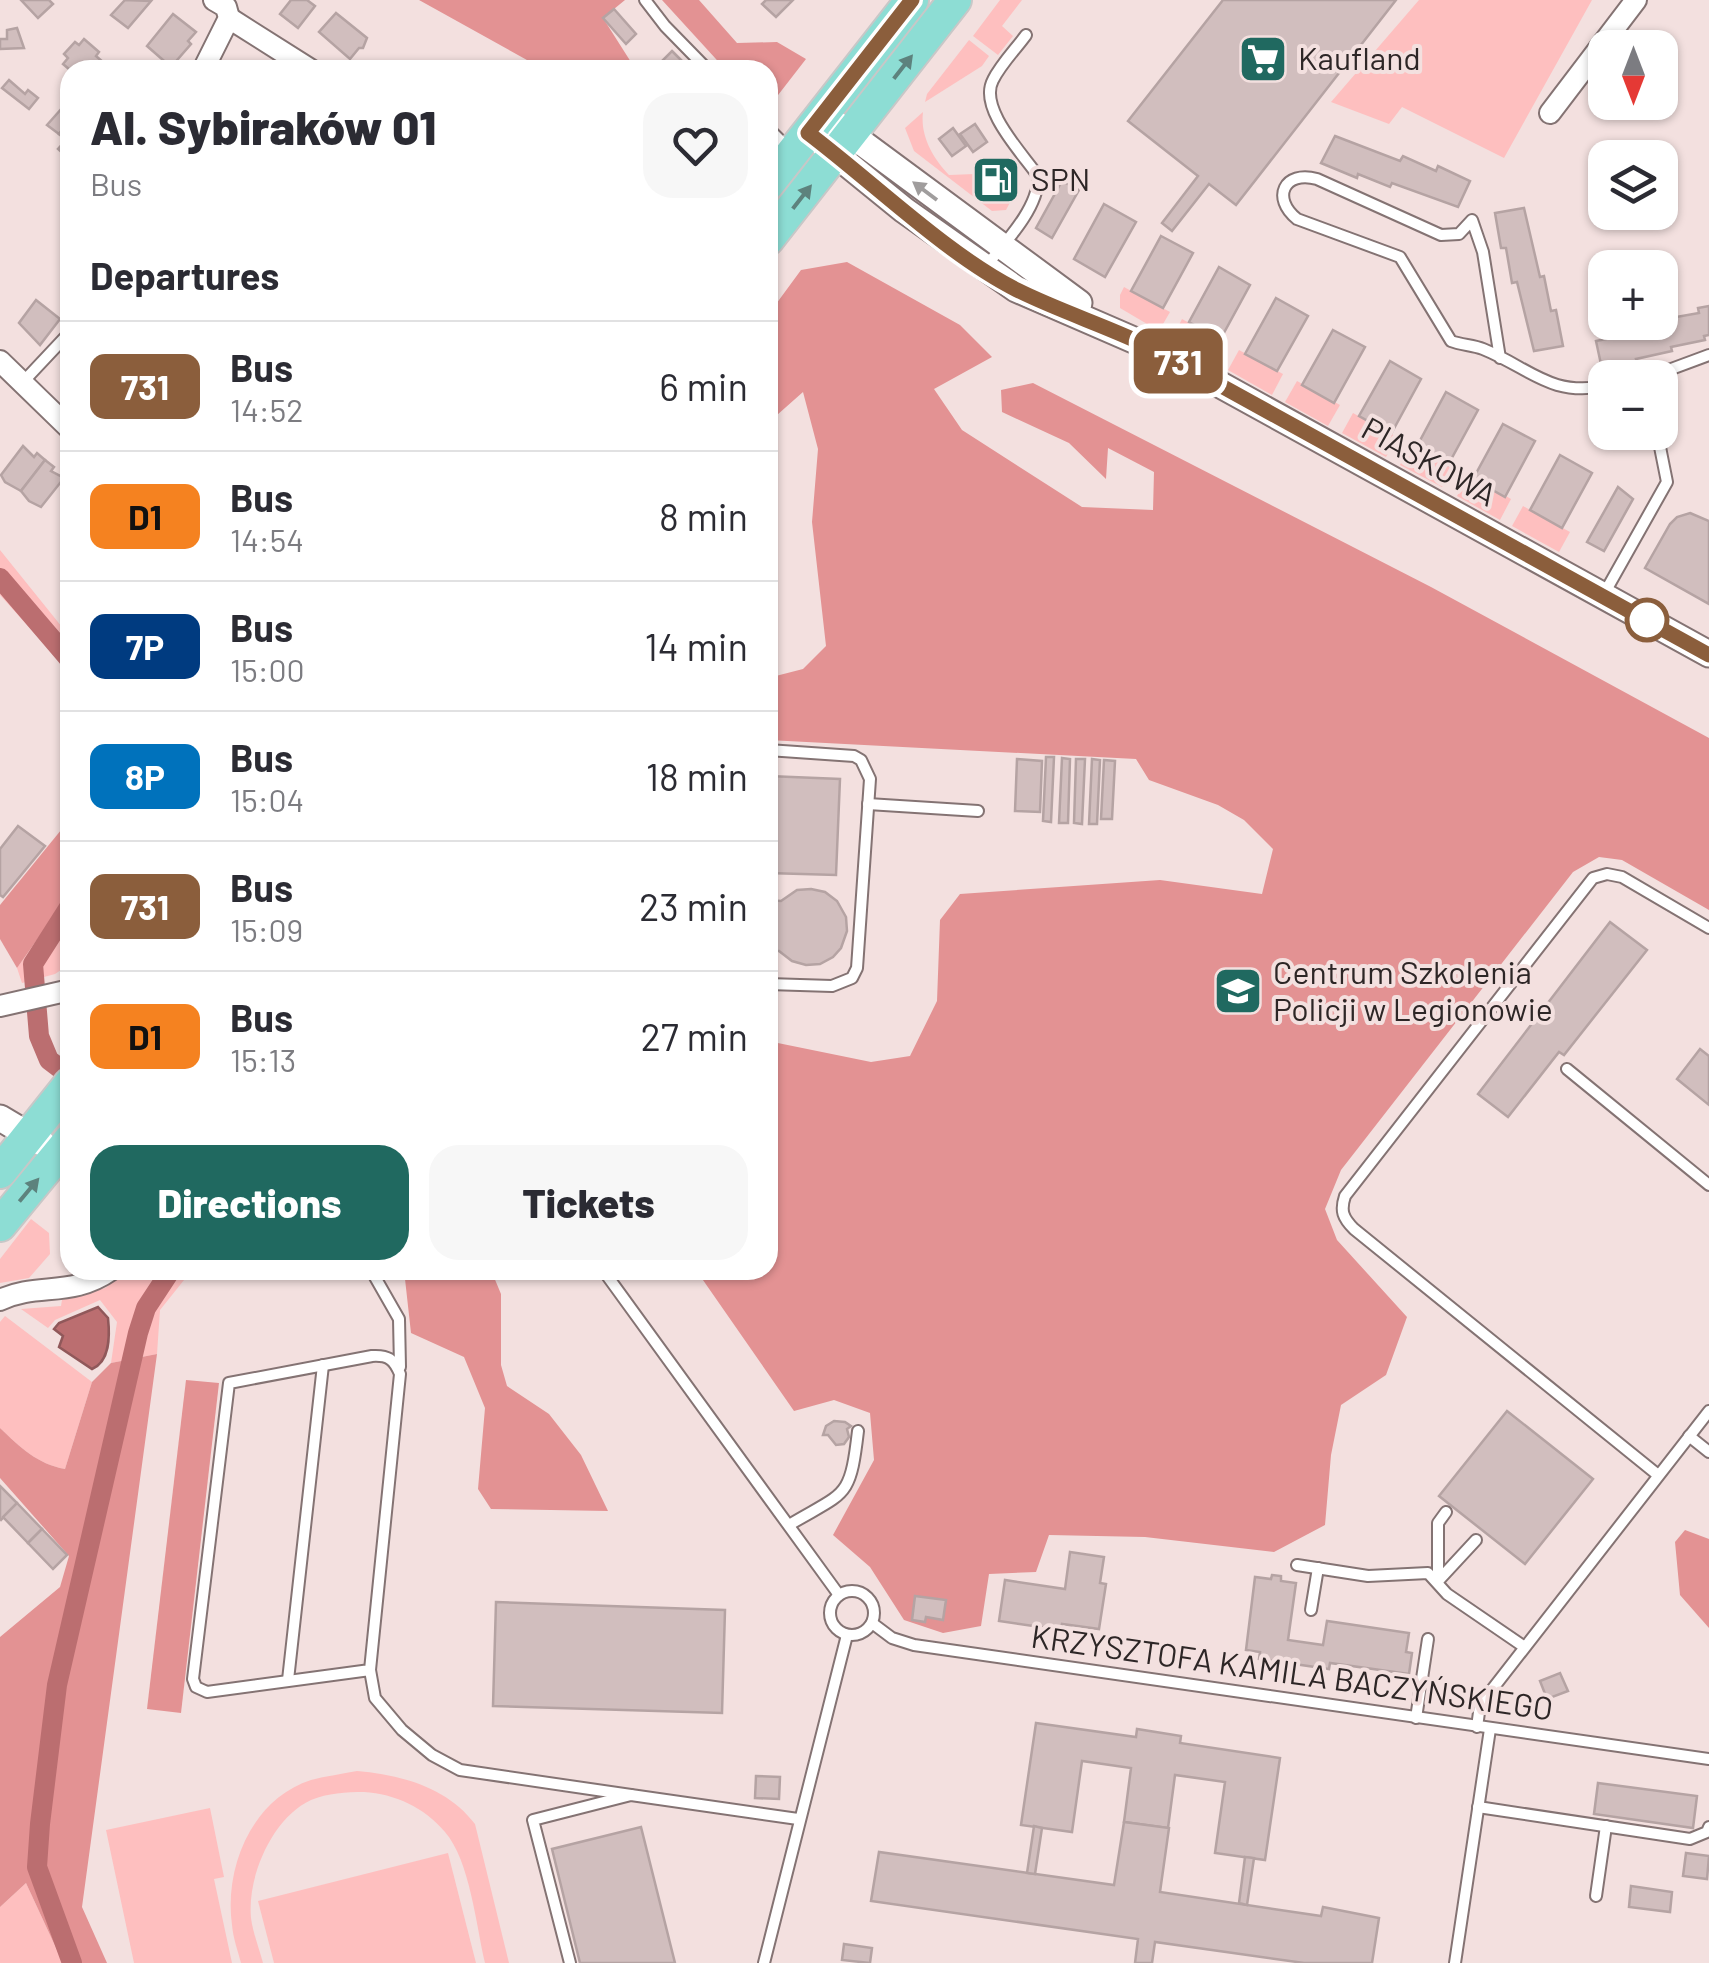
<!DOCTYPE html>
<html lang="en">
<head>
<meta charset="utf-8">
<style>
  body { margin:0; font-family:Barlow,sans-serif; background:#f7f7f7; color:#2b2b33; height:100vh; display:flex; flex-direction:column; font-size:38px; white-space:nowrap }
  * { box-sizing:border-box; margin:0 }
  p { font-size:32px; color:#7c7c81 }
  .icon { flex:none; width:55px; height:55px; fill:none; stroke:currentColor; stroke-width:2; stroke-linecap:round; stroke-linejoin:round }
  .map { position:relative; flex:1; overflow:hidden }
  .panel { position:absolute; left:60px; top:60px; width:718px; height:1220px; display:flex; flex-direction:column; background:#fff; border-radius:30px; box-shadow:0 2px 8px #0004 }
  .panel>* { flex:none }
  .badge { padding:0 20px; border-radius:15px; font-size:35px; line-height:65px }
  .needle { width:65px; rotate:180deg }
  .buttons { position:absolute; left:1588px; top:30px; display:grid; gap:20px }
  .buttons a { display:grid; place-items:center; width:90px; height:90px; border-radius:20px; background:#fff; box-shadow:0 2px 8px #0004; font-size:50px }
  .map>.badge { position:absolute; translate:-50% -50%; box-shadow:0 0 0 5px #fff }
  h2 { padding:0 30px; font-size:38px; line-height:90px }
  .round { display:grid; place-items:center; flex:none; width:105px; height:105px; border-radius:30px; background:#f7f7f7 }
  .overview { display:flex; align-items:center; justify-content:space-between; height:170px; padding:0 30px }
  h1 { font-size:48px; font-weight:800; line-height:75px }
  .action { display:flex; gap:20px; margin-top:auto; padding:20px 30px }
  .action a { flex:1; height:115px; border-radius:30px; background:#206960; color:#fff; font-size:40px; font-weight:800; line-height:115px; text-align:center }
  .action a+a { background:#f7f7f7; color:#2b2b33 }
  ul { padding:0; list-style:none }
  li { display:flex; align-items:center; gap:30px; height:130px; padding:0 30px; border-top:2px solid #e1e1e2 }
  li div { flex:1 }
  li b { display:block; font-size:38px }
  li em { font-style:normal }
  li .badge { min-width:110px; font-weight:700; text-align:center }
  .map>svg:first-child { display:block }
  .green { fill:#febfbf }
  .forest { fill:#e39293 }
  .water { fill:#bb6e70; stroke:#90585a; stroke-width:2.5 }
  .lines { fill:none; stroke-linecap:round; stroke-linejoin:round }
  .canal { stroke:#bb6e70; stroke-width:20 }
  .building { fill:#d1bebe; stroke:#b5a3a3; stroke-width:2.5 }
  .service-casing { stroke:#847373; stroke-width:14 }
  .minor-casing { stroke:#847373; stroke-width:24 }
  .tertiary-casing { stroke:#847373; stroke-width:29 }
  .primary-casing { stroke:#c8c7c7; stroke-width:36 }
  .service { stroke:#fff; stroke-width:10 }
  .minor { stroke:#fff; stroke-width:20 }
  .tertiary { stroke:#fff; stroke-width:25 }
  .primary { stroke:#8dddd4; stroke-width:32 }
  .oneway { fill:#5d827d }
  .oneway2 { fill:#a09d9d }
  .line-casing { stroke:#fff; stroke-width:22 }
  .line { stroke:#8b5e3c; stroke-width:15 }
  .stop-dot { fill:#fff; stroke:#8b5e3c; stroke-width:5 }
  .labels { text-anchor:middle; stroke-width:8; stroke-linejoin:round; paint-order:stroke }
  .poi-label { font-size:32px; fill:#2d2626; stroke:#f3e0df; text-anchor:start }
  .street-label { font-size:32px; fill:#2d2626; stroke:#f3e0df }
</style>
</head>
<body>
<div class="map">
<svg width="1709" height="1963" viewBox="0 0 1709 1963">
  <rect width="100%" height="100%" fill="#f3e0df"/>
  <g class="green">
    <polygon points="1000,0 1022,0 1002,26 1013,36 998,55 973,36"/>
    <polygon points="1419,0 1592,0 1504,158 1402,107 1389,124 1331,102"/>
    <polygon points="969,40 989,56 982,66 925,102 927,94"/>
    <path d="M923 112C920 136 933 158 949 175L975 174 976 179H982L981 174 990 173 991 184 1001 182 1000 172 1014 171 1020 184 1018 188 1013 189 1015 193 1006 210 992 211 914 151 905 128Z"/>
    <polygon points="1124,287 1170,312 1159,331 1120,308 1120,295"/>
    <polygon points="1182,319 1226,343 1214,363 1172,339"/>
    <polygon points="1239,350 1283,374 1272,395 1228,370"/>
    <polygon points="1297,381 1340,405 1328,426 1285,402"/>
    <polygon points="1353,413 1397,437 1386,457 1342,433"/>
    <polygon points="1411,444 1454,468 1442,487 1400,465"/>
    <polygon points="1468,474 1511,499 1500,520 1457,496"/>
    <polygon points="1523,506 1570,532 1559,552 1512,526"/>
    <polygon points="0,550 70,637 70,679 55,656 0,595"/>
    <polygon points="70,893 70,964 55,974 22,983 17,968"/>
    <polygon points="31,1219 49,1233 50,1254 29,1278 0,1283 0,1259"/>
    <polygon points="129,1270 192,1270 160,1310 157,1354 111,1363 117,1322 100,1300 55,1320 48,1328 21,1309 61,1306 62,1300 105,1288"/>
    <path d="M5 1316 92 1382 65 1469C37 1464 20 1447 0 1428V1322Z"/>
    <path d="M357 1771C401 1775 447 1787 475 1824L509 1963H485C476 1925 470 1861 445 1832 424 1807 395 1794 364 1792 346 1792 328 1793 311 1800 272 1818 247 1877 251 1918 253 1933 259 1948 263 1963H241C238 1951 233 1938 232 1925 224 1867 252 1799 311 1780 326 1776 342 1774 357 1771Z"/>
    <polygon points="210,1808 224,1877 214,1879 232,1963 134,1963 106,1830"/>
    <polygon points="448,1853 476,1963 274,1963 258,1901"/>
    <polygon points="26,1883 63,1963 0,1963 0,1907"/>
  </g>
  <g class="forest">
    <polygon points="419,0 625,0 603,18 636,70 545,70"/>
    <polygon points="662,0 699,0 737,43 777,42 806,59 768,108 768,70 726,70"/>
    <polygon points="847,262 960,325 992,357 934,389 962,430 1082,507 1153,510 1154,472 1108,448 1106,479 1069,443 1002,412 1001,390 1033,383 1431,587 1709,738 1709,910 1622,860 1599,857 1573,872 1341,1170 1325,1209 1337,1240 1407,1317 1386,1375 1341,1405 1331,1455 1325,1525 1274,1552 1145,1537 1049,1535 1036,1572 989,1574 981,1626 943,1633 904,1620 870,1567 833,1535 874,1460 870,1413 834,1400 794,1411 696,1270 768,1270 768,1041 871,1062 910,1056 937,1001 940,920 960,894 1160,880 1262,894 1273,849 1244,820 1218,805 1149,780 1136,759 768,740 768,678 803,669 826,646 812,522 818,449 803,392 768,423 768,315 801,270"/>
    <polygon points="70,819 70,893 17,968 0,939 0,905"/>
    <polygon points="404,1270 491,1270 501,1294 501,1365 507,1386 549,1414 581,1455 608,1511 491,1509 478,1489 485,1408 464,1357 411,1333"/>
    <path d="M157 1354 82 1907 107 1963H63L26 1883 0 1907V1637L60 1587 69 1556 0 1478V1428C20 1447 37 1464 65 1469L92 1382 111 1363Z"/>
    <polygon points="186,1380 219,1383 181,1713 147,1709"/>
    <polygon points="1685,1530 1709,1539 1709,1628 1680,1595 1675,1542"/>
  </g>
  <path class="water" d="M98 1307 108 1318C110 1337 110 1361 92 1369L59 1347 63 1336 54 1329 59 1323Z"/>
  <g class="lines">
    <g class="canal">
      <polyline points="0,578 70,660"/>
      <polyline points="70,906 33,964 39,1036 49,1060 70,1076"/>
      <polyline points="72,1963 37,1867 40,1824 57,1685 138,1333 146,1308 171,1270"/>
    </g>
  </g>
  <g class="building">
    <polygon points="21,0 49,0 53,4 38,18"/>
    <polygon points="125,0 151,1 128,28 111,15"/>
    <polygon points="291,0 307,0 315,6 298,28 280,14"/>
    <polygon points="766,0 793,0 776,17 762,4"/>
    <polygon points="1223,0 1396,0 1236,205 1209,184 1172,231 1162,223 1198,176 1128,121"/>
    <polygon points="614,9 636,34 626,44 603,18"/>
    <polygon points="336,13 367,38 363,48 359,48 350,59 319,32"/>
    <polygon points="173,14 196,32 188,41 191,44 171,67 147,46"/>
    <polygon points="17,28 24,48 0,49 0,39 7,39 7,30"/>
    <polygon points="84,39 99,52 96,56 112,70 70,70 63,64 68,58 64,54 75,42 79,45"/>
    <polygon points="672,51 691,70 654,69"/>
    <polygon points="9,80 25,94 28,90 38,98 29,109 2,88"/>
    <polygon points="63,107 70,113 70,120 59,134 47,125"/>
    <polygon points="70,120 70,154 67,157 58,149 66,140 59,134"/>
    <polygon points="975,124 987,142 973,152 960,134"/>
    <polygon points="953,128 966,146 952,156 939,139"/>
    <polygon points="1335,136 1400,161 1403,156 1436,171 1438,166 1470,181 1458,207 1392,183 1390,187 1358,174 1357,178 1321,163"/>
    <polygon points="1062,181 1079,190 1052,238 1036,228"/>
    <polygon points="1104,204 1136,222 1105,277 1074,259"/>
    <polygon points="1524,208 1540,277 1544,276 1551,311 1556,310 1563,346 1534,351 1517,282 1512,283 1506,248 1501,248 1495,213"/>
    <polygon points="1161,236 1193,253 1163,308 1131,291"/>
    <polygon points="1219,267 1250,285 1220,340 1189,322"/>
    <polygon points="1276,298 1308,316 1277,371 1245,354"/>
    <polygon points="36,300 60,319 40,345 19,323"/>
    <polygon points="1709,306 1709,335 1704,336 1705,340 1671,347 1672,351 1636,359 1637,362 1602,369 1596,341 1631,334 1630,330 1666,323 1665,319 1699,313 1698,308"/>
    <polygon points="1333,330 1365,347 1334,403 1302,385"/>
    <polygon points="1390,361 1421,379 1391,434 1359,416"/>
    <polygon points="1446,392 1478,410 1448,465 1416,448"/>
    <polygon points="1503,424 1535,441 1505,497 1473,479"/>
    <polygon points="23,446 34,457 37,453 45,460 21,491 5,482 1,475"/>
    <polygon points="1560,455 1592,473 1562,528 1530,510"/>
    <polygon points="45,460 54,467 51,471 64,478 41,507 29,501 21,491"/>
    <polygon points="1618,487 1633,499 1604,551 1587,542"/>
    <polygon points="1690,513 1709,521 1709,604 1645,568 1670,524 1677,517"/>
    <polygon points="1046,757 1054,757 1051,822 1043,821"/>
    <polygon points="1062,758 1070,759 1068,823 1059,823"/>
    <polygon points="1017,759 1042,761 1040,812 1015,811"/>
    <polygon points="1076,759 1085,759 1082,824 1074,823"/>
    <polygon points="1092,759 1100,760 1097,824 1089,824"/>
    <polygon points="1104,760 1115,761 1112,819 1101,819"/>
    <polygon points="768,776 840,779 836,875 768,873"/>
    <polygon points="18,826 45,846 3,897 0,895 0,849"/>
    <polygon points="811,889 825,892 837,901 846,917 847,931 841,948 833,957 820,964 806,965 792,961 779,951 768,951 768,900 781,901 797,890"/>
    <polygon points="1610,922 1647,950 1564,1055 1559,1052 1508,1117 1478,1094"/>
    <polygon points="1700,1049 1709,1056 1709,1105 1677,1079"/>
    <polygon points="1507,1411 1593,1479 1525,1564 1439,1496"/>
    <polygon points="834,1421 845,1422 851,1426 847,1429 849,1437 844,1444 836,1445 828,1435 823,1435 826,1426"/>
    <polygon points="0,1486 17,1503 1,1520 0,1519"/>
    <polygon points="17,1503 42,1529 28,1543 3,1517"/>
    <polygon points="42,1529 67,1555 53,1569 28,1543"/>
    <polygon points="1070,1552 1104,1557 1100,1583 1106,1584 1099,1629 1062,1624 1061,1630 999,1621 1005,1580 1065,1589"/>
    <polygon points="1272,1575 1281,1576 1281,1581 1296,1583 1288,1640 1323,1645 1327,1621 1409,1633 1406,1652 1412,1653 1409,1674 1330,1663 1329,1669 1259,1659 1260,1652 1246,1650 1255,1577 1271,1579"/>
    <polygon points="915,1596 946,1600 943,1620 926,1617 925,1622 912,1620"/>
    <polygon points="496,1602 725,1610 722,1713 493,1706"/>
    <polygon points="1560,1673 1568,1691 1547,1699 1540,1681"/>
    <polygon points="1036,1723 1136,1737 1137,1729 1181,1736 1180,1743 1280,1758 1265,1860 1215,1853 1225,1782 1175,1775 1168,1828 1124,1822 1131,1768 1082,1761 1072,1832 1021,1825"/>
    <polygon points="756,1776 780,1777 779,1799 755,1798"/>
    <polygon points="1598,1783 1697,1796 1693,1828 1594,1814"/>
    <polygon points="1124,1822 1169,1828 1160,1892 1321,1916 1323,1907 1379,1918 1372,1963 1304,1963 1155,1942 1152,1963 1135,1963 1138,1939 871,1901 879,1852 1114,1885"/>
    <polygon points="1034,1826 1042,1828 1035,1874 1027,1873"/>
    <polygon points="641,1827 675,1963 580,1963 552,1849"/>
    <polygon points="1686,1853 1709,1856 1707,1879 1683,1876"/>
    <polygon points="1245,1857 1254,1858 1247,1905 1239,1903"/>
    <polygon points="1631,1886 1672,1892 1670,1912 1629,1907"/>
    <polygon points="844,1944 872,1948 870,1963 842,1960"/>
  </g>
  <g class="lines">
    <g class="service-casing">
      <g id="service">
        <polyline points="645,0 665,26 708,70"/>
        <polyline points="768,128 788,148"/>
        <path d="M985 267C1004 244 1040 207 1038 176 1022 153 978 108 993 80 1001 64 1015 50 1026 35"/>
        <path d="M1500 358 1483 252 1472 220 1459 234 1441 235 1317 179C1284 170 1271 198 1297 219L1400 257 1451 341C1461 345 1473 345 1483 349 1530 368 1550 397 1605 386"/>
        <polyline points="1647,378 1709,355"/>
        <polyline points="23,382 70,332"/>
        <polyline points="1604,594 1667,482 1657,432"/>
        <polyline points="768,750 854,756 861,760 870,779 857,968 852,978 832,986 768,984"/>
        <polyline points="868,804 978,811"/>
        <polyline points="1567,1069 1709,1185"/>
        <polyline points="371,1270 399,1319 400,1367"/>
        <polyline points="603,1270 839,1595"/>
        <polyline points="1689,1436 1709,1452"/>
        <path d="M1658 1475 1354 1229C1343 1218 1340 1211 1345 1196L1593 878 1607 874 1622 877 1709 928"/>
        <polyline points="1446,1512 1438,1523 1438,1581 1476,1540"/>
        <path d="M789 1525C846 1491 850 1500 858 1431"/>
        <polyline points="1297,1565 1368,1576 1428,1573 1447,1594 1523,1646"/>
        <circle cx="852" cy="1613" r="22"/>
        <polyline points="1311,1610 1318,1568"/>
        <polyline points="872,1623 892,1638 914,1645 1709,1759"/>
        <path d="M370 1670 207 1692 196 1687 193 1679 229 1383 372 1356C388 1355 394 1359 400 1374L370 1670 375 1698 402 1730 432 1755 460 1770 631 1795"/>
        <polyline points="288,1680 323,1365"/>
        <polyline points="1416,1718 1428,1639"/>
        <polyline points="1477,1727 1480,1705 1709,1411"/>
        <polyline points="1478,1807 1690,1839 1707,1832 1709,1827"/>
        <polyline points="1596,1896 1606,1826"/>
        <polyline points="570,1963 533,1820 631,1795 798,1819"/>
        <polyline points="764,1963 847,1635"/>
        <polyline points="1455,1963 1490,1729"/>
      </g>
    </g>
    <g class="minor-casing">
      <g id="minor">
        <polyline points="229,18 311,70"/>
        <polyline points="203,70 229,18 226,7 214,0"/>
        <polyline points="1550,113 1636,0"/>
        <polyline points="0,361 70,429"/>
        <polyline points="0,1006 70,990"/>
        <path d="M0 1300C38 1282 71 1298 111 1270"/>
      </g>
    </g>
    <g class="tertiary-casing">
      <g id="tertiary">
        <polyline points="838,125 1079,303"/>
        <polyline points="824,145 904,210 1016,289 1159,351 1709,654"/>
        <polyline points="0,1118 42,1143"/>
      </g>
    </g>
    <g class="primary-casing">
      <g id="primary">
        <polyline points="768,184 912,0"/>
        <polyline points="768,239 955,0"/>
        <polyline points="0,1172 70,1084"/>
        <polyline points="0,1225 70,1140"/>
      </g>
    </g>
    <use href="#service" class="service"/>
    <use href="#minor" class="minor"/>
    <use href="#tertiary" class="tertiary"/>
    <use href="#primary" class="primary"/>
  </g>
  <defs><path id="oneway-solid" d="M-6-.8H1V-3.2L6.5 0L1 3.2V.8H-6Z" transform="scale(2.5)"/></defs>
  <g class="oneway">
    <use href="#oneway-solid" transform="translate(903 67) rotate(-52)"/>
    <use href="#oneway-solid" transform="translate(802 197) rotate(-52)"/>
    <use href="#oneway-solid" transform="translate(29 1190) rotate(-50)"/>
  </g>
  <use class="oneway2" href="#oneway-solid" transform="translate(925 191) rotate(-143)"/>
  <g class="lines">
    <g class="line-casing">
      <path id="line" d="M912 0 808 133C873 182 946 254 1017 290 1063 313 1113 328 1158 351L1709 655"/>
    </g>
    <use href="#line" class="line"/>
  </g>
  <defs>
    <g id="supermarket-square" transform="scale(2.5)"><rect x="-9" y="-9" width="18" height="18" rx="4" fill="#206960" stroke="#f3e0df"/><path d="M-6-5.5h2.5l.6 2H6L4.5 2H-2.5L-4.4-4H-6ZM-1.5 3.2a1.3 1.3 0 1 0 .1 0ZM3 3.2a1.3 1.3 0 1 0 .1 0Z" fill="#fff"/></g>
    <g id="fuel-square" transform="scale(2.5)"><rect x="-9" y="-9" width="18" height="18" rx="4" fill="#206960" stroke="#f3e0df"/><path d="M-5.5-6h7V0h2V4h1.3V-2.5L3-4.5l.8-.8L6-3V5H2.5V1h-1V6h-7ZM-4.2-4.7v3.2H.2V-4.7Z" fill="#fff"/></g>
    <g id="university-square" transform="scale(2.5)"><rect x="-9" y="-9" width="18" height="18" rx="4" fill="#206960" stroke="#f3e0df"/><path d="M0-5L7-2L0 1L-7-2ZM-4 1L0 2.5L4 1V4Q0 6-4 4Z" fill="#fff"/></g>
  </defs>
  <g fill-rule="evenodd">
    <use href="#supermarket-square" x="1263" y="59"/>
    <use href="#fuel-square" x="996" y="180"/>
    <use href="#university-square" x="1238" y="991"/>
  </g>
  <circle class="stop-dot" cx="1647" cy="620" r="20"/>
  <g class="labels">
    <g class="poi-label">
      <text x="1298" y="70">Kaufland</text>
      <text x="1031" y="191">SPN</text>
      <text x="1273" y="984">Centrum Szkolenia<tspan x="1273" dy="37">Policji w Legionowie</tspan></text>
    </g>
    <g class="street-label">
      <text transform="translate(1429 462) rotate(29)" y="11">PIASKOWA</text>
      <text transform="translate(1292 1673) rotate(8)" y="11">KRZYSZTOFA KAMILA BACZYŃSKIEGO</text>
    </g>
  </g>
</svg>
<div class="buttons">
<a><svg class="needle" viewBox="-14 -14 28 28"><path d="M0-13l5 13h-10z" fill="#e53935"/><path d="M0 13l5-13h-10z" fill="#7c7c81"/></svg></a>
<a><svg class="icon" aria-label="layers" viewBox="0 0 24 24"><path d="M12 4l9 5-9 5-9-5zM3 14l9 5 9-5"/></svg></a>
<a>+</a>
<a>−</a>
</div>
<b class="badge" style="left:1178px;top:361px;background:#8b5e3c;color:#fff">731</b>
<section class="panel">
<div class="overview"><div><h1>Al. Sybiraków 01</h1><p>Bus</p></div><a class="round"><svg class="icon" aria-label="heart" viewBox="0 0 24 24"><path d="M12 20l-8-8c-3-5 5-10 8-4 3-6 11-1 8 4z"/></svg></a></div>
<h2>Departures</h2>
<ul>
<li><span class="badge" style="background:#8b5e3c;color:#fff">731</span><div><b>Bus</b><p>14:52</p></div><em>6 min</em></li>
<li><span class="badge" style="background:#f58220;color:#111">D1</span><div><b>Bus</b><p>14:54</p></div><em>8 min</em></li>
<li><span class="badge" style="background:#003b80;color:#fff">7P</span><div><b>Bus</b><p>15:00</p></div><em>14 min</em></li>
<li><span class="badge" style="background:#0072bc;color:#fff">8P</span><div><b>Bus</b><p>15:04</p></div><em>18 min</em></li>
<li><span class="badge" style="background:#8b5e3c;color:#fff">731</span><div><b>Bus</b><p>15:09</p></div><em>23 min</em></li>
<li><span class="badge" style="background:#f58220;color:#111">D1</span><div><b>Bus</b><p>15:13</p></div><em>27 min</em></li>
</ul>
<div class="action"><a>Directions</a><a>Tickets</a></div>
</section>
</div>
</body>
</html>
